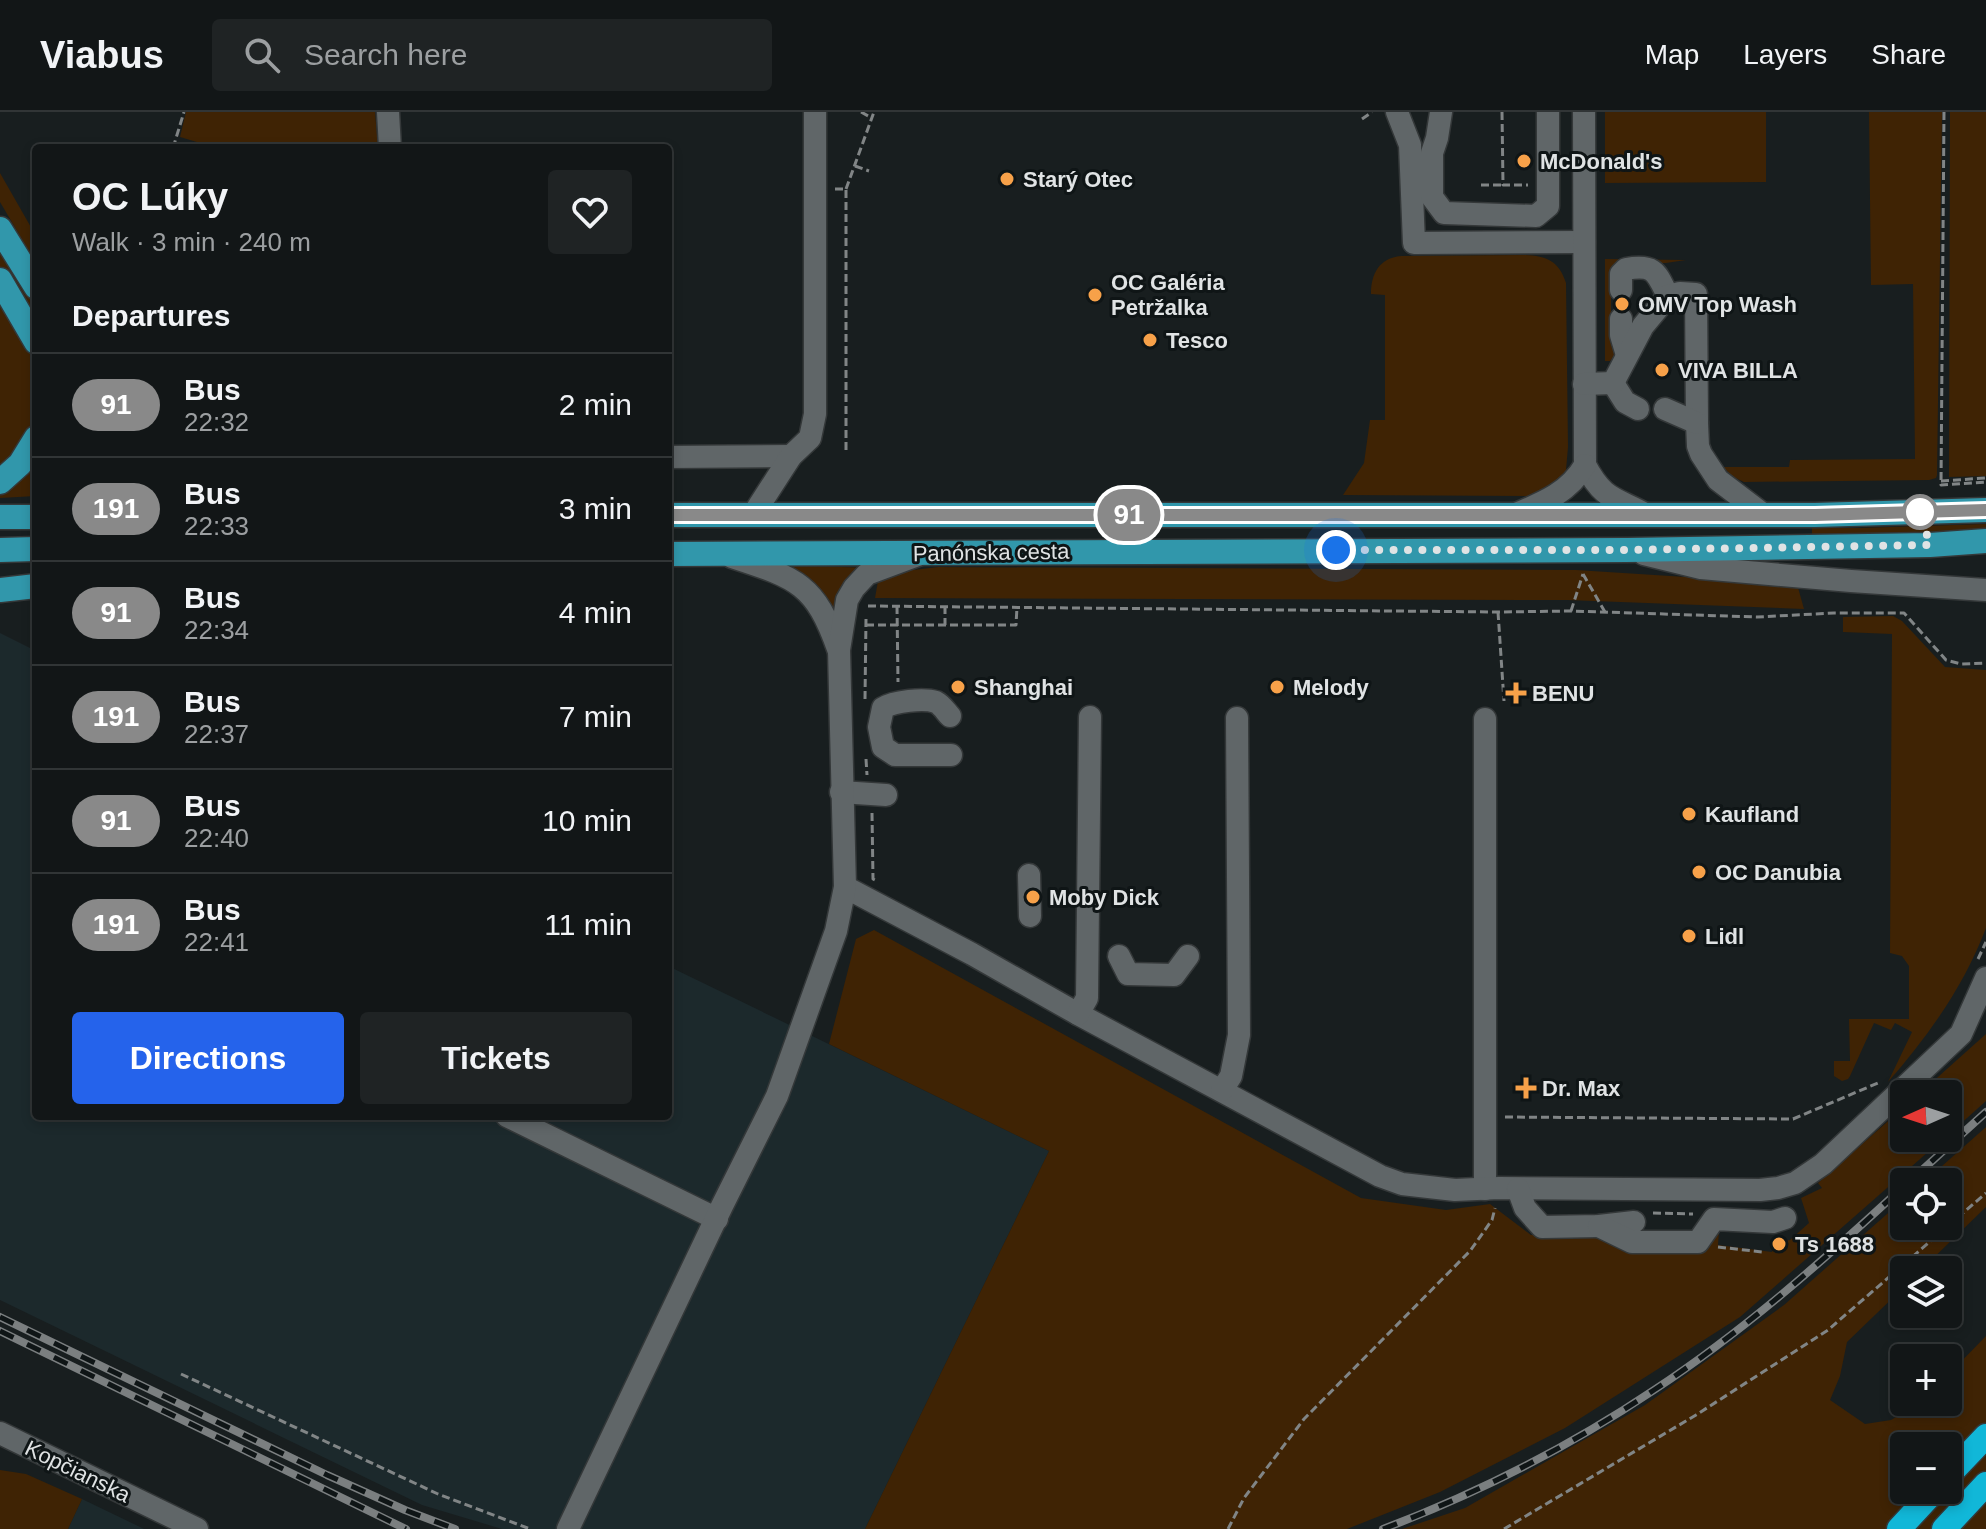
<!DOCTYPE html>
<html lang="en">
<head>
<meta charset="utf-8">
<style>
  body { margin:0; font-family:Helvetica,sans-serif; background:#1f2324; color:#f1f3f6; height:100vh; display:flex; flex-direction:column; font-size:30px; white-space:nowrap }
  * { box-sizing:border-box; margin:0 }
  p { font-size:26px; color:#9c9fa1 }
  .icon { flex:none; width:44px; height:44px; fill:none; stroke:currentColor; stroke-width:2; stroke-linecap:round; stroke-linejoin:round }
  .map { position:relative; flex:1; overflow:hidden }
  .side { position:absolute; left:32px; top:32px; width:640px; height:976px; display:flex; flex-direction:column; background:#121617; border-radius:8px; box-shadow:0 4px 12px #0003,0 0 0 2px #313536 }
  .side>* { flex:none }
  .badge { padding:0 16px; border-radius:26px; font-size:28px; line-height:52px }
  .needle { width:52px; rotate:267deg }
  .fabs { position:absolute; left:1890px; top:968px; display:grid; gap:16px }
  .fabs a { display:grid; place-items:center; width:72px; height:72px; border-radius:8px; background:#121617; box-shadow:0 4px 12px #0003,0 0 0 2px #313536; font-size:40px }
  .you { position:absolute; width:40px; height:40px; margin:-20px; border:6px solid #fff; border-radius:50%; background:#1a73e8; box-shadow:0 0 0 12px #1a73e833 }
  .map>.badge { position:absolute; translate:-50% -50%; box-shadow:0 0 0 4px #fff }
  h2 { padding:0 40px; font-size:30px; line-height:72px }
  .round { display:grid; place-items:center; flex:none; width:84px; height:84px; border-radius:8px; background:#1f2324 }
  .headline { display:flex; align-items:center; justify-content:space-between; height:136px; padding:0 40px }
  h1 { font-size:38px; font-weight:800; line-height:60px }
  .action { display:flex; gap:16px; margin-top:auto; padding:16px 40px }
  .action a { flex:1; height:92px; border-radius:8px; background:#2563eb; color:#fff; font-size:32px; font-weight:800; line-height:92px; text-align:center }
  .action a+a { background:#1f2324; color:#f1f3f6 }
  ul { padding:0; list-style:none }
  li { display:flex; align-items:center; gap:24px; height:104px; padding:0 40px; border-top:2px solid #313536 }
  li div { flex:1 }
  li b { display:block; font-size:30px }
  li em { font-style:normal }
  li .badge { min-width:88px; font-weight:700; text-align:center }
  header { display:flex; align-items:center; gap:48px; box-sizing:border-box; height:112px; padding:0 40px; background:#121617; border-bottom:2px solid #313536 }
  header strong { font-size:38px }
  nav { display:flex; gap:44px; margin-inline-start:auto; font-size:28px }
  .search { width:560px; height:72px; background:#1f2324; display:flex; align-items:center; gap:20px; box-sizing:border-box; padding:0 28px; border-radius:8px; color:#9c9fa1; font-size:30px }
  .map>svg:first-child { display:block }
  .built { fill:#1c292c }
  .green { fill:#3f2304; fill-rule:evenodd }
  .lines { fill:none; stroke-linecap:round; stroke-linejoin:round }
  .minor-casing { stroke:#343839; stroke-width:25 }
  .major-casing { stroke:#343839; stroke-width:27 }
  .highway-casing { stroke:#343839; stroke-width:27 }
  .path { stroke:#818586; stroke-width:3; stroke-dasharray:8 4; stroke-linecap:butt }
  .minor { stroke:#606668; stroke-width:22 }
  .major { stroke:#3197ab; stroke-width:24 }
  .highway { stroke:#11b7d8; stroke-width:24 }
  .rail-casing { stroke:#7b7f80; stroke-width:8 }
  .rail { stroke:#0f1516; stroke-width:5; stroke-dasharray:15; stroke-linecap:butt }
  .line-casing { stroke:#fff; stroke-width:18 }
  .line { stroke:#898989; stroke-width:12 }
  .walk { stroke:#e0e3e4; stroke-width:8; stroke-dasharray:0 14.4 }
  .poi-dot { fill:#f7a149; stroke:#0f1516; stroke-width:3 }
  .stop-dot { fill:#fff; stroke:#898989; stroke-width:4 }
  .labels { text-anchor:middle; stroke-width:6; stroke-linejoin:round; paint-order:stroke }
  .poi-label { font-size:22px; font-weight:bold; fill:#e0e3e4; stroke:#0f1516; text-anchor:start }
  .street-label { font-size:22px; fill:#e0e3e4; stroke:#0f1516 }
</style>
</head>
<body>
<header>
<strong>Viabus</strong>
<div class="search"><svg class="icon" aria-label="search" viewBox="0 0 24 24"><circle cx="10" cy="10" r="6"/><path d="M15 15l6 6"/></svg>Search here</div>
<nav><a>Map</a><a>Layers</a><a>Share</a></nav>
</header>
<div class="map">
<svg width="1986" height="1417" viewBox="0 0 1986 1417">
  <rect width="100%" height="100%" fill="#181e1f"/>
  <g class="built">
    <polygon points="0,521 36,539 36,1004 668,1004 668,854 1049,1039 865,1417 502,1417 422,1393 0,1188"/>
    <polygon points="82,1387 138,1414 144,1417 68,1417"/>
  </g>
  <g class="green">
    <polygon points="186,0 375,0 378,36 217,36 180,25"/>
    <polygon points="1605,0 1766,0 1766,70 1605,71"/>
    <polygon points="1869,0 1942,0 1937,363 1936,366 1929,368 1744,370 1733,365 1723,355 1789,355 1790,348 1915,347 1913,172 1871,173"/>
    <polygon points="1950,0 1986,0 1986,364 1949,365"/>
    <polygon points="0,61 36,124 36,151 0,90"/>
    <polygon points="0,136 36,197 36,384 0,386"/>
    <path d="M1525 143C1547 144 1559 149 1566 171L1568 335 1566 358 1559 371 1532 384 1343 383 1364 351 1370 308H1385V183L1371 182C1371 162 1379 146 1401 144Z"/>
    <polygon points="1605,147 1686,148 1666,151 1631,152 1611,178 1611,207 1615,243 1610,249 1605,249"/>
    <polygon points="1986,412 1986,418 1812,423 1812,416 1858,416"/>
    <polygon points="781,453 872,456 837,505"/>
    <polygon points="938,455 1576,458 1797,472 1804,497 1567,488 875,486 878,469 905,459"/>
    <path d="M1893 504 1902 509 1945 555 1986 558V816C1964 874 1929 923 1888 970L1912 920 1895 911 1891 918 1874 911 1850 964 1848 967 1842 969 1834 964V949H1850L1849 907H1909V854L1902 844 1890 841 1892 522 1843 520V505Z"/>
    <polygon points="874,818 1361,1086 1446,1098 1490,1092 1531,1123 1603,1123 1702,1136 1719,1119 1718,1133 1772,1140 1773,1135 1784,1135 1785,1129 1790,1128 1809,1111 1801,1086 1822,1076 1818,1071 1904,995 1904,1026 1944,1026 1740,1205 1565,1316 1440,1380 1347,1417 865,1417 1049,1039 829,932 856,827"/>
    <polygon points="1986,922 1986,989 1948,1023 1948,982 1919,982"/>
    <path d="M1986 1015V1095L1921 1158H1904V1175L1847 1230 1840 1264 1830 1288 1865 1312 1891 1308 1922 1290H1948V1263L1986 1224V1417H1402L1465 1396 1645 1293 1784 1193 1904 1087V1114H1948V1070H1924ZM1904 1334H1948V1378H1904Z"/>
    <polygon points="0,1358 26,1362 82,1387 68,1417 0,1417"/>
  </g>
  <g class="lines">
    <g class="minor-casing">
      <g id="minor">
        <polyline points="388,0 390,36"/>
        <polyline points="1397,0 1410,33 1414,131 1584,130"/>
        <polyline points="1441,0 1437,26 1432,41 1432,85 1444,101 1536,104 1548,94 1548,0"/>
        <path d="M1584 0 1585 353C1604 389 1615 385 1647 403"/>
        <path d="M1621 178V162L1626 157C1655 152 1656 160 1668 184"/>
        <polyline points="1621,207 1621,223 1627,243"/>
        <polyline points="1613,271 1625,290 1638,297"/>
        <polyline points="1584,272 1613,271 1643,214 1668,184 1680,181 1696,182 1697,311 1698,334 1701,342 1718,368 1764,403"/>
        <polyline points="1665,297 1697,311"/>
        <polyline points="668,345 791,344"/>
        <path d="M1516 402C1545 390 1569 380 1585 353"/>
        <polyline points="753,403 791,344 810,326 815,302 815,0"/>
        <polyline points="1644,442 1701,456 1851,469 1986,478"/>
        <path d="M732 445C796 466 815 471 838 537"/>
        <path d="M950 604C946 600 942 593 936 590 924 586 894 589 883 596L879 615 883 635 895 643H951"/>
        <polyline points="1485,607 1485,1077"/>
        <polyline points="841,680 886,683"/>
        <polyline points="1029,763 1030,804"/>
        <polyline points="845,775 972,842 1078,902 1380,1064 1402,1072 1455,1078 1499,1076 1760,1078 1778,1076 1795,1071 1823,1052 1961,922 1986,866"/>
        <polyline points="1119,844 1128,862 1174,863 1188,844"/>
        <polyline points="1078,902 1087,886 1090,605"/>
        <polyline points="1222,978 1231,964 1239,923 1237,606"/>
        <polyline points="507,1004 717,1107"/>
        <polyline points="1518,1077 1525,1096 1542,1115 1599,1114 1634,1110"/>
        <polyline points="1599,1114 1632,1130 1698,1130 1714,1107 1773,1110 1785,1106"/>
        <polyline points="0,1321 197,1417"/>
        <polyline points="568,1417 722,1094 777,984 836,819 845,775 839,538 847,488 854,476 867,462 918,443"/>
      </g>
    </g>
    <g class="major-casing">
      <g id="major">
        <polyline points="0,117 36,175"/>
        <polyline points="0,168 36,230"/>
        <polyline points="0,370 20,352 36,326"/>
        <polyline points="668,403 1815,403 1986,398"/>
        <polyline points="0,405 36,405"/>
        <polyline points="0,438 36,437"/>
        <polyline points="668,442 1627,438 1930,433 1986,429"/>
        <polyline points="0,478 36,474"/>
      </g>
    </g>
    <g class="highway-casing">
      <g id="highway">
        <polyline points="1948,1364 1986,1324"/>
        <polyline points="1899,1417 1935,1378"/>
        <polyline points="1944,1417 1986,1372"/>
      </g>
    </g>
    <g class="path">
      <polyline points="861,0 872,6"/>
      <polyline points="1502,0 1503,73 1528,73"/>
      <polyline points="1944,0 1941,373 1986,370"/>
      <polyline points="1362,7 1372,0"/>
      <polyline points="173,36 184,0"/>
      <polyline points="855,54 869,59"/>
      <polyline points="1481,73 1503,73"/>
      <polyline points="835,77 846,77 846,341"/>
      <polyline points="846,77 874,0"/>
      <polyline points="1941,369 1986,366"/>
      <polyline points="1583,462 1605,500"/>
      <polyline points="868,494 1498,500 1571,499 1757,505 1834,501 1904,501 1946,548 1961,552 1986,551"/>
      <polyline points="897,494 898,570"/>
      <polyline points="945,494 945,513"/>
      <polyline points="1571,499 1583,462"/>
      <polyline points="1498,500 1504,589"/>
      <polyline points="866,513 1016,513 1017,495"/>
      <polyline points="865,587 866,507"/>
      <polyline points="866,647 867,663"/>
      <polyline points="872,701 873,767 875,768"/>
      <polyline points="1978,847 1986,830"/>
      <polyline points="1505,1005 1793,1007 1878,971"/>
      <polyline points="1653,1101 1693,1102"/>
      <polyline points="1718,1135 1762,1140"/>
      <polyline points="181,1262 438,1382 530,1417"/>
      <polyline points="1228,1417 1244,1386 1304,1307 1470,1139 1492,1108 1495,1096"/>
      <polyline points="1504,1417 1696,1303 1828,1218 1986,1081"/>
    </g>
    <use href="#minor" class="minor"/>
    <use href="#major" class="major"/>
    <use href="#highway" class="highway"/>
    <g class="rail-casing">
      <g id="rail">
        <polyline points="1909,1070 1986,1000"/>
        <polyline points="0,1205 327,1363 405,1398 455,1417"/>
        <polyline points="0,1219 406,1417"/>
        <path d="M1383 1417C1478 1381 1569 1335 1654 1278 1744 1219 1825 1147 1904 1074"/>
      </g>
    </g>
    <use href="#rail" class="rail"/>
  </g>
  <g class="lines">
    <g class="line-casing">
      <polyline id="line" points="668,403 1815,403 1986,398"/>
    </g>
    <use href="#line" class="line"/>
    <polyline class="walk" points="1336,438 1627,438 1930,433 1920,400"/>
  </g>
  <g class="poi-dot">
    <circle cx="1524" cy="49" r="8"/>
    <circle cx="1007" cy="67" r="8"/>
    <circle cx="1095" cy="183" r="8"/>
    <circle cx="1622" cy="192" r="8"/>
    <circle cx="1150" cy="228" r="8"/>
    <circle cx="1662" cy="258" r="8"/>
    <circle cx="958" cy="575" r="8"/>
    <circle cx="1277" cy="575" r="8"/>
    <path d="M1512 569h8v8h8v8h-8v8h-8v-8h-8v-8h8z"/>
    <circle cx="1689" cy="702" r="8"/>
    <circle cx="1699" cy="760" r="8"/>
    <circle cx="1033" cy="785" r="8"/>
    <circle cx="1689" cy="824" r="8"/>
    <path d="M1522 964h8v8h8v8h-8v8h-8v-8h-8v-8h8z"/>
    <circle cx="1779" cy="1132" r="8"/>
  </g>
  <circle class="stop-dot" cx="1920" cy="400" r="16"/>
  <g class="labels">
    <g class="poi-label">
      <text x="1540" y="57">McDonald's</text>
      <text x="1023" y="75">Starý Otec</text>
      <text x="1111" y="178">OC Galéria<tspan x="1111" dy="25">Petržalka</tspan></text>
      <text x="1638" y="200">OMV Top Wash</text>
      <text x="1166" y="236">Tesco</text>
      <text x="1678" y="266">VIVA BILLA</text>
      <text x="974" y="583">Shanghai</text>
      <text x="1293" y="583">Melody</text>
      <text x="1532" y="589">BENU</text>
      <text x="1705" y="710">Kaufland</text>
      <text x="1715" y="768">OC Danubia</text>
      <text x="1049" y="793">Moby Dick</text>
      <text x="1705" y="832">Lidl</text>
      <text x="1542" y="984">Dr. Max</text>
      <text x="1795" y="1140">Ts 1688</text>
    </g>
    <g class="street-label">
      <text transform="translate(991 440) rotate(-1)" y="8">Panónska cesta</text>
      <text transform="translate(78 1359) rotate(26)" y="8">Kopčianska</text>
    </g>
  </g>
</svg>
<div class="fabs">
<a><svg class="needle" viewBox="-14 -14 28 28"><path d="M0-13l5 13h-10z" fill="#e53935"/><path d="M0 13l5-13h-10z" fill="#9c9fa1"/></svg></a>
<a><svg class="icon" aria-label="locate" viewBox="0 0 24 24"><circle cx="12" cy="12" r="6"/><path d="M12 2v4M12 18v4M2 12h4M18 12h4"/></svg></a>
<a><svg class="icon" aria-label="layers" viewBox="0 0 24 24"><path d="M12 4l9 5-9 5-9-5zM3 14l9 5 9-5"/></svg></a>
<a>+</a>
<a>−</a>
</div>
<div class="you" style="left:1336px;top:438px"></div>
<b class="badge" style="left:1129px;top:403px;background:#898989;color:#fff">91</b>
<section class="side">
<div class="headline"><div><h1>OC Lúky</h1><p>Walk · 3 min · 240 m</p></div><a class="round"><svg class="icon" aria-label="heart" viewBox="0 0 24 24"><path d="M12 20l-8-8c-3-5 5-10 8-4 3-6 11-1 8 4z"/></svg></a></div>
<h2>Departures</h2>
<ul>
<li><span class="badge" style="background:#898989;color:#fff">91</span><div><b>Bus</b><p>22:32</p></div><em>2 min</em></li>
<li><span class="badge" style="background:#898989;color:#fff">191</span><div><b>Bus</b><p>22:33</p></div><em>3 min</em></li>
<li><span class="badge" style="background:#898989;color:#fff">91</span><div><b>Bus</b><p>22:34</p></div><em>4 min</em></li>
<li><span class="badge" style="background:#898989;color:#fff">191</span><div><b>Bus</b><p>22:37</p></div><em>7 min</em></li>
<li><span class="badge" style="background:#898989;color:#fff">91</span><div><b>Bus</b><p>22:40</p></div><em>10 min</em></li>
<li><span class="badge" style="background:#898989;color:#fff">191</span><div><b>Bus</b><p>22:41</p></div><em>11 min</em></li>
</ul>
<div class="action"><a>Directions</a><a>Tickets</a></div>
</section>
</div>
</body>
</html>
